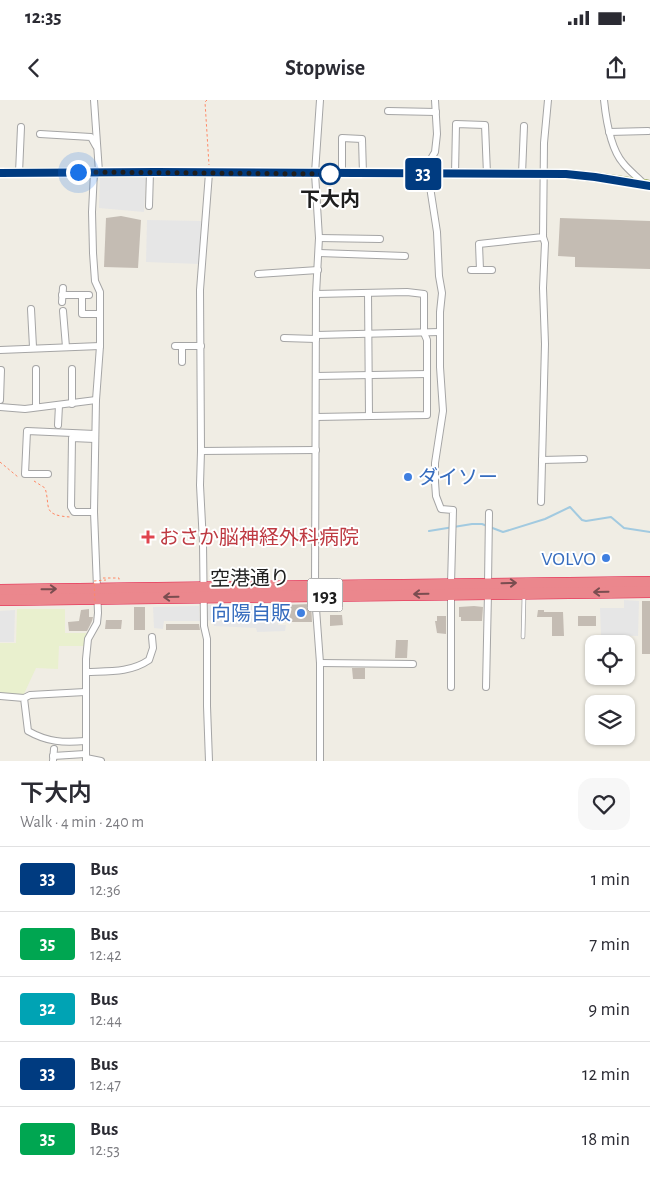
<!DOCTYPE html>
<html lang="en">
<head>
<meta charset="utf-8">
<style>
  body { margin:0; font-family:"Alegreya Sans","Noto Sans JP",sans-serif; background:#f7f7f7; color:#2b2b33; height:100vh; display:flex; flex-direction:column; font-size:19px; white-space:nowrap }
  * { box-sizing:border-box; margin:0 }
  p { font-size:16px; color:#7c7c81 }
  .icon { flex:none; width:28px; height:28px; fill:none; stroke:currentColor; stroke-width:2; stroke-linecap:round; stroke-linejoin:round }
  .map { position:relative; height:661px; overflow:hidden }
  .panel { display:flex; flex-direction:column; background:#fff; flex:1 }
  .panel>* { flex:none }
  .badge { padding:0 10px; border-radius:4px; font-size:18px; line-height:32px }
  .tools { position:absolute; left:585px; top:535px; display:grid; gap:10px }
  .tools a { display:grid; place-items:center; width:50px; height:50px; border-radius:10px; background:#fff; box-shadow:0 1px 4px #0004; font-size:25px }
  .you { position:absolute; width:25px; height:25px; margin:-12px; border:4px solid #fff; border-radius:50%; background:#1a73e8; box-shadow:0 0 0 8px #1a73e833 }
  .map>.badge { position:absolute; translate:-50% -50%; box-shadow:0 0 0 2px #fff }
  .round { display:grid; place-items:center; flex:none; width:52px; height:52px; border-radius:15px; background:#f7f7f7 }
  .headline { display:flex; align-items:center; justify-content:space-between; height:85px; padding:0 20px }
  h1 { font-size:24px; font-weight:600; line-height:38px }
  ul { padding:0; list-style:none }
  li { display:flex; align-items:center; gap:15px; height:65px; padding:0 20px; border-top:1px solid #e1e1e2 }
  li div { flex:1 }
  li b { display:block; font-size:19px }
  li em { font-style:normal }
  li .badge { min-width:55px; font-weight:700; text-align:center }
  .status { display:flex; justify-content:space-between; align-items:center; height:35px; padding:0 25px; background:#fff; direction:ltr }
  .status svg { height:14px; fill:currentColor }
  header { display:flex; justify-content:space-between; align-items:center; height:65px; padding:0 20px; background:#fff; font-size:22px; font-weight:600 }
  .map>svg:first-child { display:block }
  .farmland { fill:#e9f0ce }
  .parking { fill:#e6e6e6 }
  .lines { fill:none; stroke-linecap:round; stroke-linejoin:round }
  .stream { stroke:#a2cae0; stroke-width:2 }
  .building { fill:#c4bcb3 }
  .lane-casing { stroke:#a5a5a5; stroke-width:4.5 }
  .street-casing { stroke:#a5a5a5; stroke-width:8 }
  .secondary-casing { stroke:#5e7a00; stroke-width:10 }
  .highway-casing { stroke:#e41a47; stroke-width:12 }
  .path { stroke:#ff8865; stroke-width:1; stroke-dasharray:2.5 2.5; stroke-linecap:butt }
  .lane { stroke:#fff; stroke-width:3 }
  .street { stroke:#fff; stroke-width:6 }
  .secondary { stroke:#f0fdb5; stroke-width:9 }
  .highway { stroke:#eb878d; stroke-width:11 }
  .path-bridge { stroke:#ff8865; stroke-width:1; stroke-dasharray:2.5 2.5; stroke-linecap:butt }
  .oneway { stroke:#7a4d50 }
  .line-casing { stroke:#fff; stroke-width:11 }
  .line { stroke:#003b80; stroke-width:8 }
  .walk { stroke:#1e1e1e; stroke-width:5; stroke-dasharray:0 9 }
  .stop-dot { fill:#fff; stroke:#003b80; stroke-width:2.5 }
  .shop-dot { fill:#3f7fe0; stroke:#fff; stroke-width:2 }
  .health-dot { fill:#e0444e; stroke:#fff; stroke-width:2 }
  .labels { text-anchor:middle; stroke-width:4; stroke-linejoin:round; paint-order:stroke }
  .shield { fill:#fff; stroke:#626262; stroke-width:1 }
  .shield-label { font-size:19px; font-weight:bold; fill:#1e1e1e }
  .stop-label { font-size:20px; font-weight:bold; fill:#1e1e1e; stroke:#fff }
  .shop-label { font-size:20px; fill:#366cbe; stroke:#fff; text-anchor:end }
  .health-label { font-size:20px; fill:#be3a42; stroke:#fff; text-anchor:start }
  .street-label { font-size:20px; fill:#1e1e1e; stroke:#fff }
</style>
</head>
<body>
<div class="status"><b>12:35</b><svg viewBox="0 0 49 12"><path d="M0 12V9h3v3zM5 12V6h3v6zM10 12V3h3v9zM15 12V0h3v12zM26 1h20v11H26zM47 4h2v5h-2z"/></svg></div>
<header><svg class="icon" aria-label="back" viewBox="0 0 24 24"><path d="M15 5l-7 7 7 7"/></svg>Stopwise<svg class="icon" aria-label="share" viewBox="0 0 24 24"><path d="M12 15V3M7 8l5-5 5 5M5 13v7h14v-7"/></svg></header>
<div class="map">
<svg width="650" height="661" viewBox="0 0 650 661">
  <rect width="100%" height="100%" fill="#f0ede4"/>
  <polygon class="farmland" points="17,509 65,509 65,533 87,533 84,546 59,546 58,569 36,568 23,596 0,594 0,543 16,543"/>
  <g class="parking">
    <polygon points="100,75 146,75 144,112 99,108"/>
    <polygon points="147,120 201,121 199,164 146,162"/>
    <polygon points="624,500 639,501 638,536 601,535 600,508 624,508"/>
    <polygon points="206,505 278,506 278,525 286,525 285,531 257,532 256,528 214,526 214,521 206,520"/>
    <polygon points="199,506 200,521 164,521 163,529 154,528 153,507"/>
    <polygon points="15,510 14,542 0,542 0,511"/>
  </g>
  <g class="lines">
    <polyline class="stream" points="429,431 472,424 482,424 503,432 545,419 570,407 582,420 586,421 611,417 624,428 650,432"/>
  </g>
  <g class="building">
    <polygon points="121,116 141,120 138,168 104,167 106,118"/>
    <polygon points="560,118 650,121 650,169 575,167 575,157 558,156"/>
    <rect x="642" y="501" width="8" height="53"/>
    <polygon points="311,504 312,522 282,522 282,505"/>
    <polygon points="474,506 483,507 482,521 461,521 461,517 459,517 459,507"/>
    <rect x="134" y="507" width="11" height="23"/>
    <polygon points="89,509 89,517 93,517 92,521 87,531 69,531 68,522 79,521 81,510"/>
    <polygon points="538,510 544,510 544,512 563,512 564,536 552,536 552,517 537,517"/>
    <polygon points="330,515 342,515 343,525 330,526"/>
    <polygon points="437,516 446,516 446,534 437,533 435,521 437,521"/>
    <rect x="578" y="516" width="18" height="10"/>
    <polygon points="106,520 122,520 121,529 105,529"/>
    <polygon points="166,524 199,524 200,530 166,530"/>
    <polygon points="396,540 408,540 407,558 395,558"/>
    <polygon points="352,568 365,568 365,579 353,579"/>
  </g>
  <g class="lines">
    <g class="lane-casing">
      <polyline id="lane" points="523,537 524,496"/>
    </g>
    <g class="street-casing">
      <g id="street">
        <polyline points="94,0 99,72"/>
        <polyline points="320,0 315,73 319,138 316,194 315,495 320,563 320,661"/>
        <path d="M604 0C606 19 610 48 623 63 629 71 638 77 645 85"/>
        <polyline points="388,11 436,12"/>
        <polyline points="609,32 648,31"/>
        <polyline points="40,34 91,37 96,46"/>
        <polyline points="19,73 21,27"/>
        <polyline points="342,74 342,38 362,39 363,74"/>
        <polyline points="428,74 437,132 439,176 442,193 440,212 440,267 443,311 435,363 435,382 436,396 441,409 453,410 451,484"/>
        <polyline points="433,74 432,57 435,52 437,34 435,0"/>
        <polyline points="455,74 456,24 485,25 487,74"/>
        <polyline points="522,74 524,26"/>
        <polyline points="149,106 150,72"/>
        <polyline points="319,138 380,139"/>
        <polyline points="319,153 405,156"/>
        <polyline points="471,170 492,170"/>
        <polyline points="480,170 479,144 543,137 544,43 548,0"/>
        <polyline points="258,174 318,170"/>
        <polyline points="368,193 369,316"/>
        <polyline points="316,194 407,192 424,194 424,233 427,240 427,315 316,317"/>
        <polyline points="62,195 89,195"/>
        <polyline points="82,195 82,214 100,214"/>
        <polyline points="62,202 63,188"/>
        <polyline points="31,209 33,247"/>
        <polyline points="63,211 66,247"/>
        <polyline points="316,235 440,232"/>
        <polyline points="284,238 316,239"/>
        <polyline points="175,246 201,246"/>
        <polyline points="182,246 182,262"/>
        <polyline points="0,250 100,246"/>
        <polyline points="316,276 427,274"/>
        <polyline points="0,300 1,270"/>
        <polyline points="72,304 72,269"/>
        <polyline points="0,307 25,309 96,300"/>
        <polyline points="36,307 36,269"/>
        <polyline points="58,325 59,305"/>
        <polyline points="201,351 316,350"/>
        <polyline points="542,360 584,359"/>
        <polyline points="48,374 25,374 27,331 95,334"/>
        <polyline points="541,402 545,244 543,188 545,143 543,137"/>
        <polyline points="94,412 74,412 71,407 72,338 95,339"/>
        <polyline points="488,484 489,413"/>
        <polyline points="320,563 413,564"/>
        <path d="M86 572C108 571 130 573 149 560L153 548 152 537"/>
        <polyline points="451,587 451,494"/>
        <polyline points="486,587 488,493"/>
        <path d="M0 596 24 598 28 631C47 642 64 643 85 641"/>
        <polyline points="24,598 30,595 85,592"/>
        <polyline points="53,656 85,654"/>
        <polyline points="86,658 101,661"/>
        <polyline points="53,661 54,649"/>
        <polyline points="86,661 86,559 88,539 97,523 98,513 94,412 96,300 100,246 100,192 95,181 93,153 92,112 94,72"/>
        <polyline points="209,661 207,606 207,539 204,526 203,443 200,385 201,351 200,190 209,73"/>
      </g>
    </g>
    <g class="secondary-casing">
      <polyline id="secondary" points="0,73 155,72 566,74 595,77 650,85"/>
    </g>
    <g class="highway-casing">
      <g id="highway">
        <polyline points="0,490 650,482"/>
        <polyline points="0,500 650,492"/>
      </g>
    </g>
    <g class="path">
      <polyline points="207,0 205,2 209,65"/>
      <polyline points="0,362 18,377"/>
      <path d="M34 381 45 388C51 407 41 415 70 417"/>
      <polyline points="103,478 119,478 119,480"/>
    </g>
    <use href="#lane" class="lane"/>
    <use href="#street" class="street"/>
    <use href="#secondary" class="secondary"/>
    <use href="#highway" class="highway"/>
    <polyline class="path-bridge" points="95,501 94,481 106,480"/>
  </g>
  <defs><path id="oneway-shaft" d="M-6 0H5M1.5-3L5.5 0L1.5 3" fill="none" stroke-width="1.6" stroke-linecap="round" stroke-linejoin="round" transform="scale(1.25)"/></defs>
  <g class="oneway">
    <use href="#oneway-shaft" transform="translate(509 483) rotate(-1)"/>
    <use href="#oneway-shaft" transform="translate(49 489) rotate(-1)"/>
    <use href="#oneway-shaft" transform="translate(601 492) rotate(179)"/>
    <use href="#oneway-shaft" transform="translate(421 494) rotate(179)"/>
    <use href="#oneway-shaft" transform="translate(171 497) rotate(179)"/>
  </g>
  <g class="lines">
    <g class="line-casing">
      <polyline id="line" points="0,73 156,72 566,74 595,77 650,86"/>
    </g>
    <use href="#line" class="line"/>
    <polyline class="walk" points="78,72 330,74"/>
  </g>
  <circle class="stop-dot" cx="330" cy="74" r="10"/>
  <g class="shop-dot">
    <circle cx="408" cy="377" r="5"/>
    <circle cx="606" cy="458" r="5"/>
    <circle cx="301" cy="513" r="5"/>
  </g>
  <path class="health-dot" d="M145.5 429.5h5v5h5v5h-5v5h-5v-5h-5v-5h5z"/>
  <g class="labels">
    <rect class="shield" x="307.5" y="478.5" width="35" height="33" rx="4"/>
    <g class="shield-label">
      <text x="325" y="502">193</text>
    </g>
    <g class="stop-label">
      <text x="330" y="106">下大内</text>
    </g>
    <g class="shop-label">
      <text x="418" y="384" text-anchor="start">ダイソー</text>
      <text x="596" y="465">VOLVO</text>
      <text x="291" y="520">向陽自販</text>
    </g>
    <g class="health-label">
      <text x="159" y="444">おさか脳神経外科病院</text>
    </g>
    <g class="street-label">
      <text transform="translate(250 478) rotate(-1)" y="7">空港通り</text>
    </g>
  </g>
</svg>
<div class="tools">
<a><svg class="icon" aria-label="locate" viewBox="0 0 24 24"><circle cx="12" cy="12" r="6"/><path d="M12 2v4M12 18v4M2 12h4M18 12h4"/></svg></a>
<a><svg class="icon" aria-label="layers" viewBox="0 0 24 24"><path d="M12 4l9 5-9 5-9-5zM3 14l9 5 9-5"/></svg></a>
</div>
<div class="you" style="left:78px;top:72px"></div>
<b class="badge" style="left:423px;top:74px;background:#003b80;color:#fff">33</b>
</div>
<section class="panel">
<div class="headline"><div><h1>下大内</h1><p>Walk · 4 min · 240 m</p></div><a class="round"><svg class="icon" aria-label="heart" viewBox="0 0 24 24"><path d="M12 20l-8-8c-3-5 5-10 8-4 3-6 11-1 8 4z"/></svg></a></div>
<ul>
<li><span class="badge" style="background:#003b80;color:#fff">33</span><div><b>Bus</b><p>12:36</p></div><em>1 min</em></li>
<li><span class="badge" style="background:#00a651;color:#fff">35</span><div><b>Bus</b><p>12:42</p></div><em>7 min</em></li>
<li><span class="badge" style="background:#00a3b4;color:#fff">32</span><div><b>Bus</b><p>12:44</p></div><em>9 min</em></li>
<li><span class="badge" style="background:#003b80;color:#fff">33</span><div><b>Bus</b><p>12:47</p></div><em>12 min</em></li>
<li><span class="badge" style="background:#00a651;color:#fff">35</span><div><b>Bus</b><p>12:53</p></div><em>18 min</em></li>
</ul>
</section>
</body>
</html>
